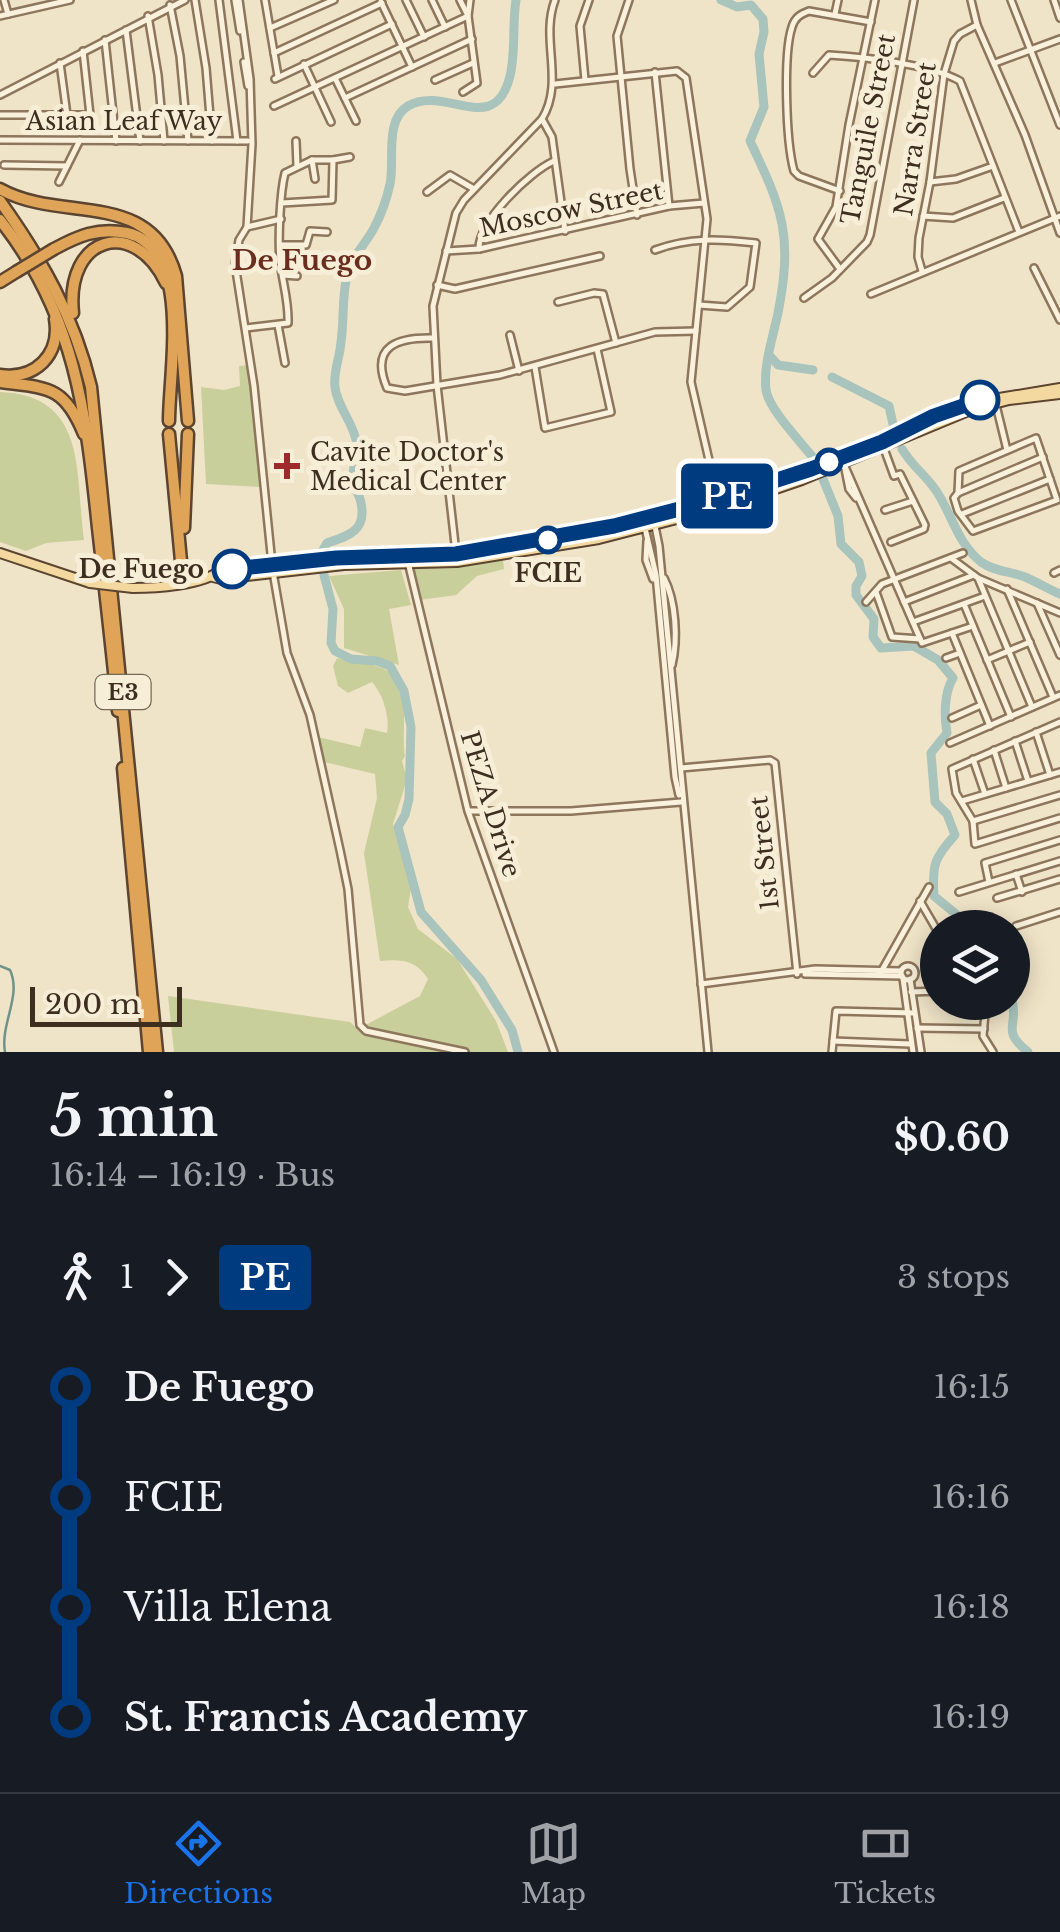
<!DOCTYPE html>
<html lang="en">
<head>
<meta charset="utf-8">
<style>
  body { margin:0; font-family:"Libre Baskerville",serif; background:#20242c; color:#f1f3f6; height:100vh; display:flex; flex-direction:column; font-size:38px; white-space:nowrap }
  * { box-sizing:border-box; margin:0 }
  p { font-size:32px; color:#9ea1a6 }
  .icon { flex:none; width:55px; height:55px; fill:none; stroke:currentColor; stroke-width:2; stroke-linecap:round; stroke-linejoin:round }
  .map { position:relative; height:1052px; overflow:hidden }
  .drawer { display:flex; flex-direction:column; background:#171b24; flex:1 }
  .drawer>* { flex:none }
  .badge { padding:0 20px; border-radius:8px; font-size:35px; line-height:65px }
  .controls { position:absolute; left:920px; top:910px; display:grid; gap:20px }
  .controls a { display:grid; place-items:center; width:110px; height:110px; border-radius:50%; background:#171b24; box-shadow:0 5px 25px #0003; font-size:50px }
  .scale { position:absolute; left:30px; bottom:25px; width:152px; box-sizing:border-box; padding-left:10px; border:5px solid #3d2e20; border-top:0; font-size:28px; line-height:35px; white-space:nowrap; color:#3d2e20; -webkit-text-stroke:8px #f7eed8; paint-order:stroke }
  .map>.badge { position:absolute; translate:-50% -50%; box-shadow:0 0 0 5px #fff }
  .legs { display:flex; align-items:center; gap:15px; height:110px; padding:0 50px; font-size:32px }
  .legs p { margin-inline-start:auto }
  .head { display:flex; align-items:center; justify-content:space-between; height:170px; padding:0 50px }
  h1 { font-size:55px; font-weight:800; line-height:75px }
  ul { padding:0 50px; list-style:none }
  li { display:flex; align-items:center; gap:35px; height:110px; font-size:38px }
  li i { display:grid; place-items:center; width:15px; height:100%; margin:0 12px; background:currentColor }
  li i::after { content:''; width:25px; height:25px; margin:-12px; border:8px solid; border-radius:50%; background:#171b24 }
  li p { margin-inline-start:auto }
  li:first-child i { background:linear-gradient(#0000 50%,currentColor 0) }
  li:last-child i { background:linear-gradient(currentColor 50%,#0000 0) }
  .tabs { display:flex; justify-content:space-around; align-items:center; height:140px; border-top:2px solid #363941; background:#171b24; font-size:28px; color:#9ea1a6 }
  .tabs a { display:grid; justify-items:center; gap:5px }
  .tabs .active { color:#1a73e8 }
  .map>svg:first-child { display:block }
  .green { fill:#c9cf9b }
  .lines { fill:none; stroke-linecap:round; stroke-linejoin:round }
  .stream { stroke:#6f938a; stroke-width:2.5 }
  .river { stroke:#a9c4bc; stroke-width:9 }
  .minor-casing { stroke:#8d765c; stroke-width:10 }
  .major-casing { stroke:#5b4430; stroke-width:12 }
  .highway-casing { stroke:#5b4430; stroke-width:15 }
  .minor { stroke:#faf1dc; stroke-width:5 }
  .major { stroke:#f3d9a0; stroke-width:8 }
  .highway { stroke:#e0a458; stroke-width:10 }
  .major-bridge-casing { stroke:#5b4430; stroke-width:12; stroke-linecap:butt }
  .highway-bridge-casing { stroke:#5b4430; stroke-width:15; stroke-linecap:butt }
  .major-bridge { stroke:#f3d9a0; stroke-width:8 }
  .highway-bridge { stroke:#e0a458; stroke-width:10 }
  .line-1-casing { stroke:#fff; stroke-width:22 }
  .line-1 { stroke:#003b80; stroke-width:15 }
  .stop-1-dot { fill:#fff; stroke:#003b80; stroke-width:5 }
  .poi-dot { fill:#9e2a2b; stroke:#f7eed8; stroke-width:4 }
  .labels { text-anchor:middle; stroke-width:10; stroke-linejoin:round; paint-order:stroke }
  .shield { fill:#f7eed8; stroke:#756857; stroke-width:2.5 }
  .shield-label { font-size:22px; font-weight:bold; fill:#3d2e20 }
  .street-label { font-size:25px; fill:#3d2e20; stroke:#f7eed8 }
  .poi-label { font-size:25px; fill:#3d2e20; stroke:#f7eed8; text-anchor:start }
  .stop-label { font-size:25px; font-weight:bold; fill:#3d2e20; stroke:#f7eed8; text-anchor:end }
  .neighbourhood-label { font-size:28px; font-weight:bold; fill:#6b2e1e; stroke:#f7eed8 }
</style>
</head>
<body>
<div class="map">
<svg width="1060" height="1052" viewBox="0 0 1060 1052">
  <rect width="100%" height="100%" fill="#f0e4c8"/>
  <g class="green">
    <polygon points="251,365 260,487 206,484 201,387 224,390 240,386 239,366"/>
    <path d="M0 392C89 395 75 476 84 540L46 543 26 551 0 542Z"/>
    <polygon points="503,560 504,569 477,576 456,595 420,600 412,569"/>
    <polygon points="401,570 411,605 389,609 399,665 344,648 344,609 329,576"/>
    <path d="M337 658C352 663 370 662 384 669 414 683 400 730 405 756L402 761 407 779 393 824 411 888 408 907 418 929 457 959 496 1021 508 1052H174L168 996 350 1022 358 1029 420 996 428 979C416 960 401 959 380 961L364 853 377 798 375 774 324 762 318 737 360 747 365 728 387 733C390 717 383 694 372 682L348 693 338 686 333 666Z"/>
  </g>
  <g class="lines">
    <path class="stream" d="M0 966 10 970C22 996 0 1024 5 1052"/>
    <g class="river">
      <path d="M721 0 737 7 751 5 763 19 764 32 759 54 764 107 750 141C783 210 793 236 778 313 773 337 763 366 766 390 769 410 802 443 815 460"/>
      <polyline points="769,355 778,365 813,370"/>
      <polyline points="832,377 889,406 894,429"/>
      <path d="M902 449C913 468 930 478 940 497 953 519 960 546 981 562 995 572 1010 571 1025 577 1037 582 1048 589 1060 594"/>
      <path d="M823 479 838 516 841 544 859 562 862 576 856 586V595L874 619 873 637 881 648 914 646 938 660 953 678C944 693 944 716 947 733L931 753 935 802 947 814 955 835C934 858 932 865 934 896L973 928"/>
      <path d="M321 553 327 543C348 536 367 531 361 503 360 495 354 489 353 481 351 469 359 456 357 444 354 423 337 407 335 387 333 372 340 357 341 342 344 322 342 301 346 281 349 258 364 247 374 228 381 215 387 198 390 184 395 161 384 120 408 106 445 84 495 139 510 76 516 51 512 25 516 0"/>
      <polyline points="324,575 333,609 331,643 335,651 351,659 377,661 390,666 404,691 411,727 409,799 405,815 398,827 421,912 481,980 512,1030 518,1052"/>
      <path d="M1012 999C1019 1028 1000 1029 1028 1052"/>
    </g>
    <g class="minor-casing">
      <g id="minor">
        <polyline points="4,0 8,14"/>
        <polyline points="195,0 206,68 212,141"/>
        <polyline points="219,0 237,141"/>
        <polyline points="235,0 240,31"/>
        <polyline points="239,0 250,79 252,144 247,227 239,240 235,264 254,386 272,564"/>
        <polyline points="265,0 278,76"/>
        <polyline points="406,0 424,37"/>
        <polyline points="432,0 445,27"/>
        <polyline points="629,0 617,36 630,169 637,215"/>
        <polyline points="971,0 977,25 1025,135 1060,233"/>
        <polyline points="1011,0 1060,125"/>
        <polyline points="1054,0 1060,18"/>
        <polyline points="381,2 412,67"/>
        <polyline points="170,5 180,56 188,141"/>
        <polyline points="835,14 838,0"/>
        <polyline points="0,16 70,0"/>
        <polyline points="148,16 158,75 164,141"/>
        <polyline points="270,28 334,0"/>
        <polyline points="126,30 140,141"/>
        <polyline points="105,40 116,141"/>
        <polyline points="274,53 382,3"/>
        <polyline points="244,62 248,86"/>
        <polyline points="60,63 67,115"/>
        <polyline points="995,63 1060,39"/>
        <polyline points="304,64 331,122"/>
        <polyline points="655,72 669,206"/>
        <path d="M813 73 829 55C863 57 930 64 960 81L1019 232"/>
        <polyline points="335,78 356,121"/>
        <polyline points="275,79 392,24"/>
        <polyline points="435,80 473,63"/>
        <polyline points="585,80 580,26 589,0"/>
        <polyline points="555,84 677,71 686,78 707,219 691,382 720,508"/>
        <polyline points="463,92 477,83 468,16 470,0"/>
        <polyline points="0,95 185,0"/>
        <polyline points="345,98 472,39"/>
        <polyline points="274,106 468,16 460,0"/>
        <polyline points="0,115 90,115 83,51"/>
        <polyline points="542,119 552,137 565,231"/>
        <polyline points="0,140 248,141"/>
        <polyline points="296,141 297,166"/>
        <polyline points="312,160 315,179"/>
        <polyline points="333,160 350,157"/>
        <polyline points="4,165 67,166"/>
        <polyline points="59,182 80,140"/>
        <polyline points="930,182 956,179 993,166"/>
        <path d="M840 191 799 176 794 171C786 142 783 54 792 27 795 17 801 14 809 11L871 22"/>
        <polyline points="427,192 450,175 474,189"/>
        <polyline points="923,216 953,218 1004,198"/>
        <polyline points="247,227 281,219"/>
        <polyline points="280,245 306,245 310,231 327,232"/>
        <path d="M479 249C478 222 529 172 554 161"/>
        <path d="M655 250C690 237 720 239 756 243L750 287 727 307 699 305"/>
        <polyline points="446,251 479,249 669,206 704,203"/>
        <polyline points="1034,268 1060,320"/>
        <polyline points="840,269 818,239 836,207 849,125 875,0"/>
        <polyline points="922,271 918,257 919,238 930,182 944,74 954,41 960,34 977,25"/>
        <polyline points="283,275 297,276"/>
        <polyline points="437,285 455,289 600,256"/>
        <polyline points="871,294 1060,216"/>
        <polyline points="804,298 832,278 867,242 870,235 914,0"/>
        <polyline points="558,302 594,293 603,294 616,343"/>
        <polyline points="278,325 285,363"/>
        <path d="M246 328 288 323C289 301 282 281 280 260 278 239 280 193 285 173L312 160H333L332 200 282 203"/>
        <polyline points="510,335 519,371"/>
        <path d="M434 338C399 337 369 345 387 388L405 391 500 375 655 332 696 331"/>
        <polyline points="535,367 545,428 611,412 597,349"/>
        <polyline points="996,405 1007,450"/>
        <polygon points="1036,438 1057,500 973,531 958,511 954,498 958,493 959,471"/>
        <polyline points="882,443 894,476 900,474 925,525 924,529 891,542"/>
        <polyline points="843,462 922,643 973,626"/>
        <polyline points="844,464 849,489 856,498"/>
        <polyline points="958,493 1043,457"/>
        <polyline points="885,510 913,501"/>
        <polyline points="962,514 1050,479"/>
        <polyline points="653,516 659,546 708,1052"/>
        <polyline points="645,528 656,575 675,777 679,795"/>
        <polyline points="647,541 646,560 653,579"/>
        <polyline points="951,558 978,578 1060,613"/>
        <polyline points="408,562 468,811 554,1052"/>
        <path d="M457 562 437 385 433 306 456 213 464 200 542 119C565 81 540 40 555 0"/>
        <polyline points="273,572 287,653 310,715 340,850 348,889 360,1025 366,1031 465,1052"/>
        <polyline points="1054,573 1060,570"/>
        <path d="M664 578C676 601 678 640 672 665"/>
        <polyline points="978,578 1032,707"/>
        <polyline points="1007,589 1053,697"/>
        <polyline points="876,592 892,637 920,639"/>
        <polyline points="866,602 882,584 963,553"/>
        <polyline points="904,602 974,575"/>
        <polyline points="1037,603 1060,655"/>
        <polyline points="964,604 1011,717"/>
        <polyline points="913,622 985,596"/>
        <polyline points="952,633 990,726"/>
        <polyline points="946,658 960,653"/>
        <polyline points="987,660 1030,642"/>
        <polyline points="952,718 981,705"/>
        <polyline points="1060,722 952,769 956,793 973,821 975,844 1060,818"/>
        <polyline points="1036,732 1050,775"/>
        <polyline points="1015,741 1028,781"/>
        <polyline points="950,743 1060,695"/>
        <polyline points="994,750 1006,788"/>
        <polyline points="973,759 985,794"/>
        <polyline points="681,768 770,760 775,763 797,974"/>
        <polyline points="962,801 1060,772"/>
        <polyline points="470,811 571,811 681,802"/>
        <polyline points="973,821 1060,795"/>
        <polyline points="1016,874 1022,892"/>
        <polyline points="989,882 985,863 1060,840"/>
        <polyline points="959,892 1060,861"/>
        <polyline points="997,898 1060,879"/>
        <polyline points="920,901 938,932"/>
        <polyline points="1016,926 1060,912"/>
        <circle cx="908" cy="973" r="7"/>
        <polyline points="881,972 929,887"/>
        <polyline points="805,974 902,976"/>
        <polyline points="903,978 913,1052"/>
        <polyline points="910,979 921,1052"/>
        <polyline points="701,984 815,969 901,971"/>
        <polyline points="911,992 938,991"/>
        <polyline points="986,1002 983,1036 993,1052"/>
        <polyline points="917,1028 984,1029"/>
        <polyline points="833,1041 910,1044"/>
        <polyline points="832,1052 836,1011 914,1013"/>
      </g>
    </g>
    <g class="major-casing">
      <g id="major">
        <polyline points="0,553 90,583"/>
        <polyline points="213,577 221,579 344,565 457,562 599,539 720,508 802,480 971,410 1009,400 1060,394"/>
        <path d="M133 588C155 588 203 585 219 571L336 558 456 554 574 535 718 499 811 469 969 403 1060 388"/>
      </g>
    </g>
    <g class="highway-casing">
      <g id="highway">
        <path d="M0 189C63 224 151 187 176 276L188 421"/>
        <path d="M0 201C42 260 74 316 91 387L157 1052"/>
        <path d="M0 220C75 314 86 412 98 528 105 589 112 650 118 711"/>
        <path d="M54 249C78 236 98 227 127 233 193 248 169 371 169 421"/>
        <polyline points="0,282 16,272"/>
        <path d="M73 313C65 236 134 216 166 283"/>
        <path d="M0 375C35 380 61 355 55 319"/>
        <path d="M0 382C47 388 64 385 84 434"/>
        <polyline points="169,434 183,582"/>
        <polyline points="184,528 188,434"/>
        <polyline points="123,768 149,1052"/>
      </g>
    </g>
    <use href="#minor" class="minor"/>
    <use href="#major" class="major"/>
    <use href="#highway" class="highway"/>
    <g class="major-bridge-casing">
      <polyline id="major-bridge" points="90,583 133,588"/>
    </g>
    <g class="highway-bridge-casing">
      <polyline id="highway-bridge" points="16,272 54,249"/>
    </g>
    <use href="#major-bridge" class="major-bridge"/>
    <use href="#highway-bridge" class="highway-bridge"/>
  </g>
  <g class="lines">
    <g class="line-1-casing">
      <polyline id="line-1" points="232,569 336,558 456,554 614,526 718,499 811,469 882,442 934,416 980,400"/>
    </g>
    <use href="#line-1" class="line-1"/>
  </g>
  <g class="stop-1-dot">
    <circle cx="980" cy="400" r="18"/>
    <circle cx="829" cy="462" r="12"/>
    <circle cx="548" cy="540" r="12"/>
    <circle cx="232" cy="569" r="18"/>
  </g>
  <path class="poi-dot" d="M282 451h10v10h10v10h-10v10h-10v-10h-10v-10h10z"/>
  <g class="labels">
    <rect class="shield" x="95.5" y="675" width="55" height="34" rx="8"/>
    <g class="shield-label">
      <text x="123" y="700">E3</text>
    </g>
    <g class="street-label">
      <text x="124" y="130">Asian Leaf Way</text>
      <text transform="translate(868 129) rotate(-79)" y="9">Tanguile Street</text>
      <text transform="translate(915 139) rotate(-81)" y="9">Narra Street</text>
      <text transform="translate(571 209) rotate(-12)" y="9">Moscow Street</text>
      <text transform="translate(491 804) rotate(73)" y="9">PEZA Drive</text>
      <text transform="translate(764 853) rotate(-96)" y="9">1st Street</text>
    </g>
    <g class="poi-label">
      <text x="310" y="461">Cavite Doctor's<tspan x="310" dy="29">Medical Center</tspan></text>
    </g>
    <g class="stop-label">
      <text x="204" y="578">De Fuego</text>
      <text x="548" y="582" text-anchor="middle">FCIE</text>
    </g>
    <g class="neighbourhood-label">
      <text x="302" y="270">De Fuego</text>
    </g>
  </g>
</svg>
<div class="controls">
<a><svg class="icon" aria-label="layers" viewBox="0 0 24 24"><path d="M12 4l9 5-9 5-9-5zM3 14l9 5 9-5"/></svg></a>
</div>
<div class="scale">200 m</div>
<b class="badge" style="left:727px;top:496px;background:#003b80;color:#fff">PE</b>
</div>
<section class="drawer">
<div class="head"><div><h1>5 min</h1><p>16:14 – 16:19 · Bus</p></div><b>$0.60</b></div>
<div class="legs"><svg class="icon" aria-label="walk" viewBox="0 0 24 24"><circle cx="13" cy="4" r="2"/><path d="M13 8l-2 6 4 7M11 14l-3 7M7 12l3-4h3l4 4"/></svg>1<svg class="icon" aria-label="forward" viewBox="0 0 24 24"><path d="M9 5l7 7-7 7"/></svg><b class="badge" style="background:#003b80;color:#fff">PE</b><p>3 stops</p></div>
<ul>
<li><i style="color:#003b80"></i><b>De Fuego</b><p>16:15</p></li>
<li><i style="color:#003b80"></i><span>FCIE</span><p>16:16</p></li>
<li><i style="color:#003b80"></i><span>Villa Elena</span><p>16:18</p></li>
<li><i style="color:#003b80"></i><b>St. Francis Academy</b><p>16:19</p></li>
</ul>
</section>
<nav class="tabs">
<a class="active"><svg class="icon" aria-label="directions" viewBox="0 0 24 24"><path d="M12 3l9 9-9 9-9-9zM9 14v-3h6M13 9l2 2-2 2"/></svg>Directions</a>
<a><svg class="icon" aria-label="map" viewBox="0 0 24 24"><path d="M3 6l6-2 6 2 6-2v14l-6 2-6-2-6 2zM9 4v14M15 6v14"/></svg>Map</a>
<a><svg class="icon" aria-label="tickets" viewBox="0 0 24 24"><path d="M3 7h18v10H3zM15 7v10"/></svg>Tickets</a>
</nav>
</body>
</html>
